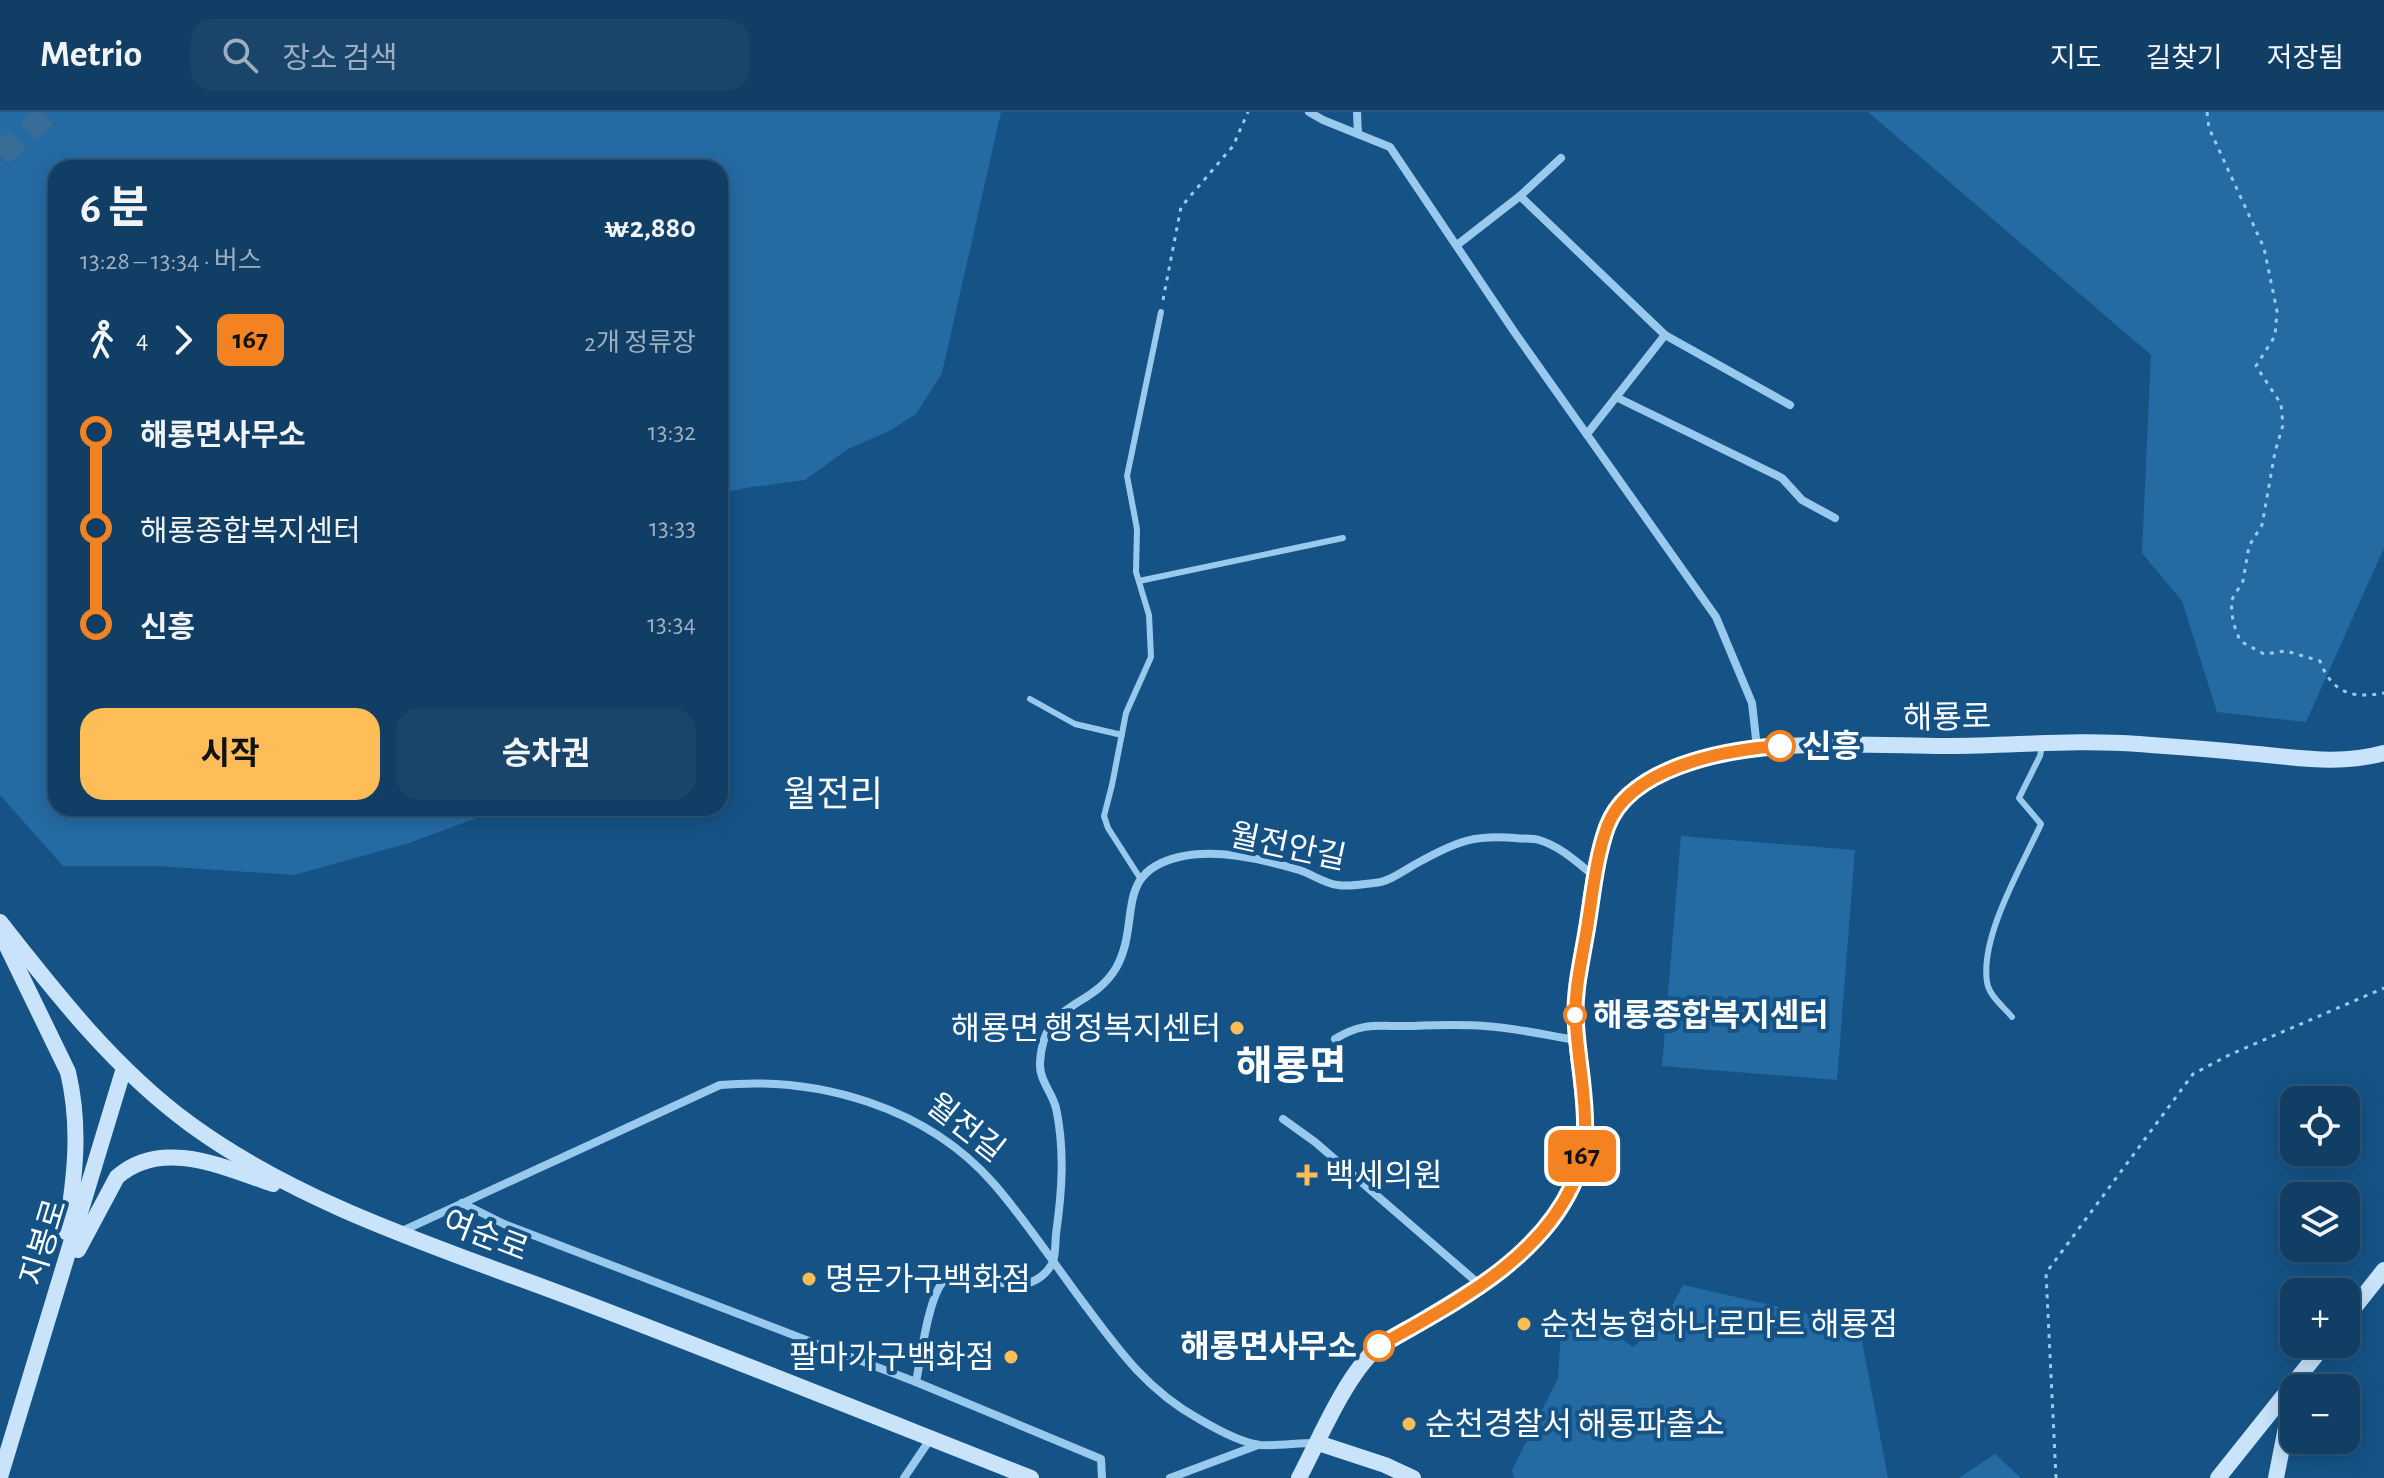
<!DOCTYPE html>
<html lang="ko">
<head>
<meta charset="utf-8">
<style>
  body { margin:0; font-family:"Alegreya Sans","Noto Sans KR",sans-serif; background:#19456a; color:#f1f3f6; height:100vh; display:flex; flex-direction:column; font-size:30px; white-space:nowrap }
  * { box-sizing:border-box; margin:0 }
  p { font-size:26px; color:#9caebf }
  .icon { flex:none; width:44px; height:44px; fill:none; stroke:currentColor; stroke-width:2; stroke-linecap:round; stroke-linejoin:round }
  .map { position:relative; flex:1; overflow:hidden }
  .side { position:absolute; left:48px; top:48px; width:680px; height:656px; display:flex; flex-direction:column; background:#103e64; border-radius:24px; box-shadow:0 4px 20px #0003,0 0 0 2px #305778 }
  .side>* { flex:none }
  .badge { padding:0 16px; border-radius:12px; font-size:28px; line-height:52px }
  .controls { position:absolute; left:2280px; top:974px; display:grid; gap:16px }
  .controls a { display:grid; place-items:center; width:80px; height:80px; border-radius:16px; background:#103e64; box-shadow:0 4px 20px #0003,0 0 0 2px #305778; font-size:40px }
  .map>.badge { position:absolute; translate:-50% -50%; box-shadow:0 0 0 4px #fff }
  .legs { display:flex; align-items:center; gap:12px; height:88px; padding:0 32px; font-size:26px }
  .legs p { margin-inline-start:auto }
  .summary { display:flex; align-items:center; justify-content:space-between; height:136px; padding:0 32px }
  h1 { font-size:44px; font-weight:700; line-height:60px }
  .cta { display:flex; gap:16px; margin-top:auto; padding:16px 32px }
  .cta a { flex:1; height:92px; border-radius:24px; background:#ffbd57; color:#111; font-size:32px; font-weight:700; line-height:92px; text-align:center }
  .cta a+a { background:#19456a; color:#f1f3f6 }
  ul { padding:0 32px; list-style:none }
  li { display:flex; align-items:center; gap:28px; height:96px; font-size:30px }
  li i { display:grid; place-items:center; width:12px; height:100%; margin:0 10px; background:currentColor }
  li i::after { content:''; width:20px; height:20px; margin:-10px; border:6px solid; border-radius:50%; background:#103e64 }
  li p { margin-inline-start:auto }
  li:first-child i { background:linear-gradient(#0000 50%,currentColor 0) }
  li:last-child i { background:linear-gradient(currentColor 50%,#0000 0) }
  header { display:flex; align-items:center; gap:48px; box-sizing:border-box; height:112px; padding:0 40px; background:#103e64; border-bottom:2px solid #305778 }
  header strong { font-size:38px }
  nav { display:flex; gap:44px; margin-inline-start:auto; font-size:28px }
  .search { width:560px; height:72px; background:#19456a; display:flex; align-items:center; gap:20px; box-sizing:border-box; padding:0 28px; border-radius:24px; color:#9caebf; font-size:30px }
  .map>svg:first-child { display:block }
  .green { fill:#246ba4 }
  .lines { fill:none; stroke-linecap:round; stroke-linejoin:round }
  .highway-tunnel { stroke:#386d98; stroke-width:24; stroke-dasharray:24 12; stroke-linecap:butt }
  .path { stroke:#9ac9ee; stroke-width:3; stroke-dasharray:4 6; stroke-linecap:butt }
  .lane { stroke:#9ac9ee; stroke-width:6 }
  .street { stroke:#9ac9ee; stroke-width:8 }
  .secondary { stroke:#c8e3fa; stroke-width:16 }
  .line-1-casing { stroke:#fff; stroke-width:18 }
  .line-1 { stroke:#f58220; stroke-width:12 }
  .stop-1-dot { fill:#fff; stroke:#f58220; stroke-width:4 }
  .poi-dot { fill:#ffbd57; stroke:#155386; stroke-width:3 }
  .labels { text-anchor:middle; stroke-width:8; stroke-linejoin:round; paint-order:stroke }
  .street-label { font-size:32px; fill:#fff; stroke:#155386 }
  .stop-label { font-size:32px; font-weight:bold; fill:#fff; stroke:#155386; text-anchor:start }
  .poi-label { font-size:32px; fill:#fff; stroke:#155386; text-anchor:start }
  .quarter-label { font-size:36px; fill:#fff; stroke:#155386 }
  .district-label { font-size:40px; font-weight:bold; fill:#fff; stroke:#155386 }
</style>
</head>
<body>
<header>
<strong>Metrio</strong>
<div class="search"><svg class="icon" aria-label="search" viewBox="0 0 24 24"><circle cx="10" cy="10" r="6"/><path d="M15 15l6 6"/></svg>장소 검색</div>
<nav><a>지도</a><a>길찾기</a><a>저장됨</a></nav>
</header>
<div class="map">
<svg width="2384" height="1366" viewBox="0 0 2384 1366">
  <rect width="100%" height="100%" fill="#155386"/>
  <g class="green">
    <polygon points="0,0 1001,0 942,261 916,302 889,319 848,337 805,368 744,376 720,382 720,56 56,56 56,696 504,696 409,731 294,763 157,754 63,754 0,683"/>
    <polygon points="1868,0 2384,0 2384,436 2306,610 2217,600 2182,489 2142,441 2151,243"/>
    <polygon points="1681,724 1855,738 1837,968 1662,954"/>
    <polygon points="1683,1173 1859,1213 1888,1366 1514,1366 1512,1358 1558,1266 1561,1218 1590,1205 1633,1235 1663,1211"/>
    <polygon points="1995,1342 2021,1366 1959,1366"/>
  </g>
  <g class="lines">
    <polyline class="highway-tunnel" points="0,43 50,0"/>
    <g class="path">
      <path d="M2207 0 2209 16 2264 136 2277 199 2275 224 2256 254 2281 292 2283 313 2275 340 2262 413 2249 434 2243 469 2231 489 2233 510 2240 529 2264 542 2286 539 2320 549C2332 581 2352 587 2384 581"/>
      <polyline points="1163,188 1181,95 1233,34 1248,0"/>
      <polyline points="2056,1366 2046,1161 2193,962 2229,943 2384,876"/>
    </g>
    <g class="lane">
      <polyline points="1139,469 1343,426"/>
      <polyline points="1030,587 1075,612 1122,623"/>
      <polyline points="1140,766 1108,716 1104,704 1112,673 1126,601 1151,545 1149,503 1136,460 1137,417 1127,364 1161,200"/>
      <path d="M2012 905C2004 895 1989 884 1987 870 1980 824 2022 754 2041 712L2019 686 2040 644 2042 634"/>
    </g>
    <g class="street">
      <polyline points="1309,0 1323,8 1390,35 1515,221 1716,505 1752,591 1757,636"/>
      <polyline points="1357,0 1358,22"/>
      <polyline points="1520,84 1665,223 1587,322"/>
      <polyline points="1457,133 1520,84 1561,46"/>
      <polyline points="1665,223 1790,293"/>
      <polyline points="1616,285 1782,366 1802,388 1835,406"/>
      <path d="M1335 927C1364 909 1379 915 1411 914 1436 913 1460 912 1485 914 1515 916 1546 923 1576 928"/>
      <polyline points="1283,1007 1315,1030 1479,1172"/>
      <polyline points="462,1091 504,1112 916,1270 1101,1347 1102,1366"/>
      <path d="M400 1120 720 973C819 964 927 995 994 1072 1027 1110 1055 1153 1085 1193 1119 1239 1148 1279 1199 1307 1216 1317 1241 1331 1260 1333 1278 1334 1297 1331 1315 1331"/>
      <path d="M916 1270C921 1245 928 1189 942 1171 963 1143 1022 1201 1052 1152 1056 1145 1055 1131 1056 1122 1062 1080 1065 1038 1056 996 1052 980 1039 968 1040 951 1043 888 1091 898 1116 856 1142 810 1112 761 1179 745 1216 736 1263 747 1299 758 1312 762 1325 772 1338 773 1349 775 1363 772 1374 771 1391 770 1408 755 1423 748 1458 729 1474 723 1515 726 1522 727 1532 726 1539 728 1560 734 1578 751 1594 764"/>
      <polyline points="904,1366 931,1326"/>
      <polyline points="1170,1366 1258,1333"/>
    </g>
    <g class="secondary">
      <path d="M0 810C57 883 115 957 190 1012 302 1094 446 1138 575 1187 727 1245 879 1306 1031 1366"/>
      <path d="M2 824 68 960C81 1015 75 1065 66 1120"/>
      <path d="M78 1138 117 1065C162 1025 225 1056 273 1072"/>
      <polyline points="2346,1206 2384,1158"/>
      <polyline points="1318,1331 1385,1353 1413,1366"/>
      <polyline points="0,1365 124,956"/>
      <path d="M1299 1366C1319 1328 1345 1265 1376 1237 1389 1225 1408 1217 1423 1208 1481 1172 1545 1138 1574 1072 1597 1019 1576 962 1575 907 1575 878 1582 849 1586 820 1592 785 1594 744 1609 712 1653 612 1860 635 1949 634 2013 634 2075 627 2139 632 2179 635 2218 638 2258 642 2300 646 2342 653 2384 641"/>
      <polyline points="2218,1366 2325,1232"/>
      <polyline points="2276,1366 2294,1275"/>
    </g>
  </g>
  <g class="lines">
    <g class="line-1-casing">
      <path id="line-1" d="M1379 1234C1451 1192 1535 1152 1572 1074 1597 1025 1579 965 1576 913 1573 879 1583 844 1588 810 1593 779 1596 746 1607 715 1629 655 1724 638 1780 634"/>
    </g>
    <use href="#line-1" class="line-1"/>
  </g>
  <g class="stop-1-dot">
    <circle cx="1780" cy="634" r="14"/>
    <circle cx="1575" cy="903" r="10"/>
    <circle cx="1379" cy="1234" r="14"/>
  </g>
  <g class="poi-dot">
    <circle cx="1237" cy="916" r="8"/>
    <path d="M1303 1051h8v8h8v8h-8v8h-8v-8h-8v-8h8z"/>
    <circle cx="809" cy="1167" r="8"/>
    <circle cx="1524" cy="1212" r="8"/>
    <circle cx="1011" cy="1245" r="8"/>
    <circle cx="1409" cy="1312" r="8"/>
  </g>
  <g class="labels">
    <g class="street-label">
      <text transform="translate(1947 605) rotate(-1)" y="11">해룡로</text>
      <text transform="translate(1288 734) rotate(12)" y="11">월전안길</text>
      <text transform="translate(966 1015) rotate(38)" y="11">월전길</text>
      <text transform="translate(486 1123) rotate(21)" y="11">여순로</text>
      <text transform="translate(43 1130) rotate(-73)" y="11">지봉로</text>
    </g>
    <g class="stop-label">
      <text x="1802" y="645">신흥</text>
      <text x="1593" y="914">해룡종합복지센터</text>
      <text x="1357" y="1245" text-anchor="end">해룡면사무소</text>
    </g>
    <g class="poi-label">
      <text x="1221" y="927" text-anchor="end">해룡면 행정복지센터</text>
      <text x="1325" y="1074">백세의원</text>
      <text x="825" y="1178">명문가구백화점</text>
      <text x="1540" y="1223">순천농협하나로마트 해룡점</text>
      <text x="995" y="1256" text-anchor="end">팔마가구백화점</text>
      <text x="1425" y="1323">순천경찰서 해룡파출소</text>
    </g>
    <g class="quarter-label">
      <text x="833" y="694">월전리</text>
    </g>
    <g class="district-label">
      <text x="1291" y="967">해룡면</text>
    </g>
  </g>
</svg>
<div class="controls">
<a><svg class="icon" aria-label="locate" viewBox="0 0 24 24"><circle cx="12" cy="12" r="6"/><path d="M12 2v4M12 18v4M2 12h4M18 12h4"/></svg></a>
<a><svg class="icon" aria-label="layers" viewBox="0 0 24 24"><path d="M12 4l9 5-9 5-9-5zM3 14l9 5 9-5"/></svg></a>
<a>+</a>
<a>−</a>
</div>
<b class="badge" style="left:1582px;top:1044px;background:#f58220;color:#111">167</b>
<section class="side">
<div class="summary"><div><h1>6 분</h1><p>13:28 – 13:34 · 버스</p></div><b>₩2,880</b></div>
<div class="legs"><svg class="icon" aria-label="walk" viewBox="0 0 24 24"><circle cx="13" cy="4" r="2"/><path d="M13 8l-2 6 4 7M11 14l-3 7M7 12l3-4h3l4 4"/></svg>4<svg class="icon" aria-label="forward" viewBox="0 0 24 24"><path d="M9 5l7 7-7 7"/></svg><b class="badge" style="background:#f58220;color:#111">167</b><p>2개 정류장</p></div>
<ul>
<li><i style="color:#f58220"></i><b>해룡면사무소</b><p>13:32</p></li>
<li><i style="color:#f58220"></i><span>해룡종합복지센터</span><p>13:33</p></li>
<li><i style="color:#f58220"></i><b>신흥</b><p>13:34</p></li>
</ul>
<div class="cta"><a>시작</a><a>승차권</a></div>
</section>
</div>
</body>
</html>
